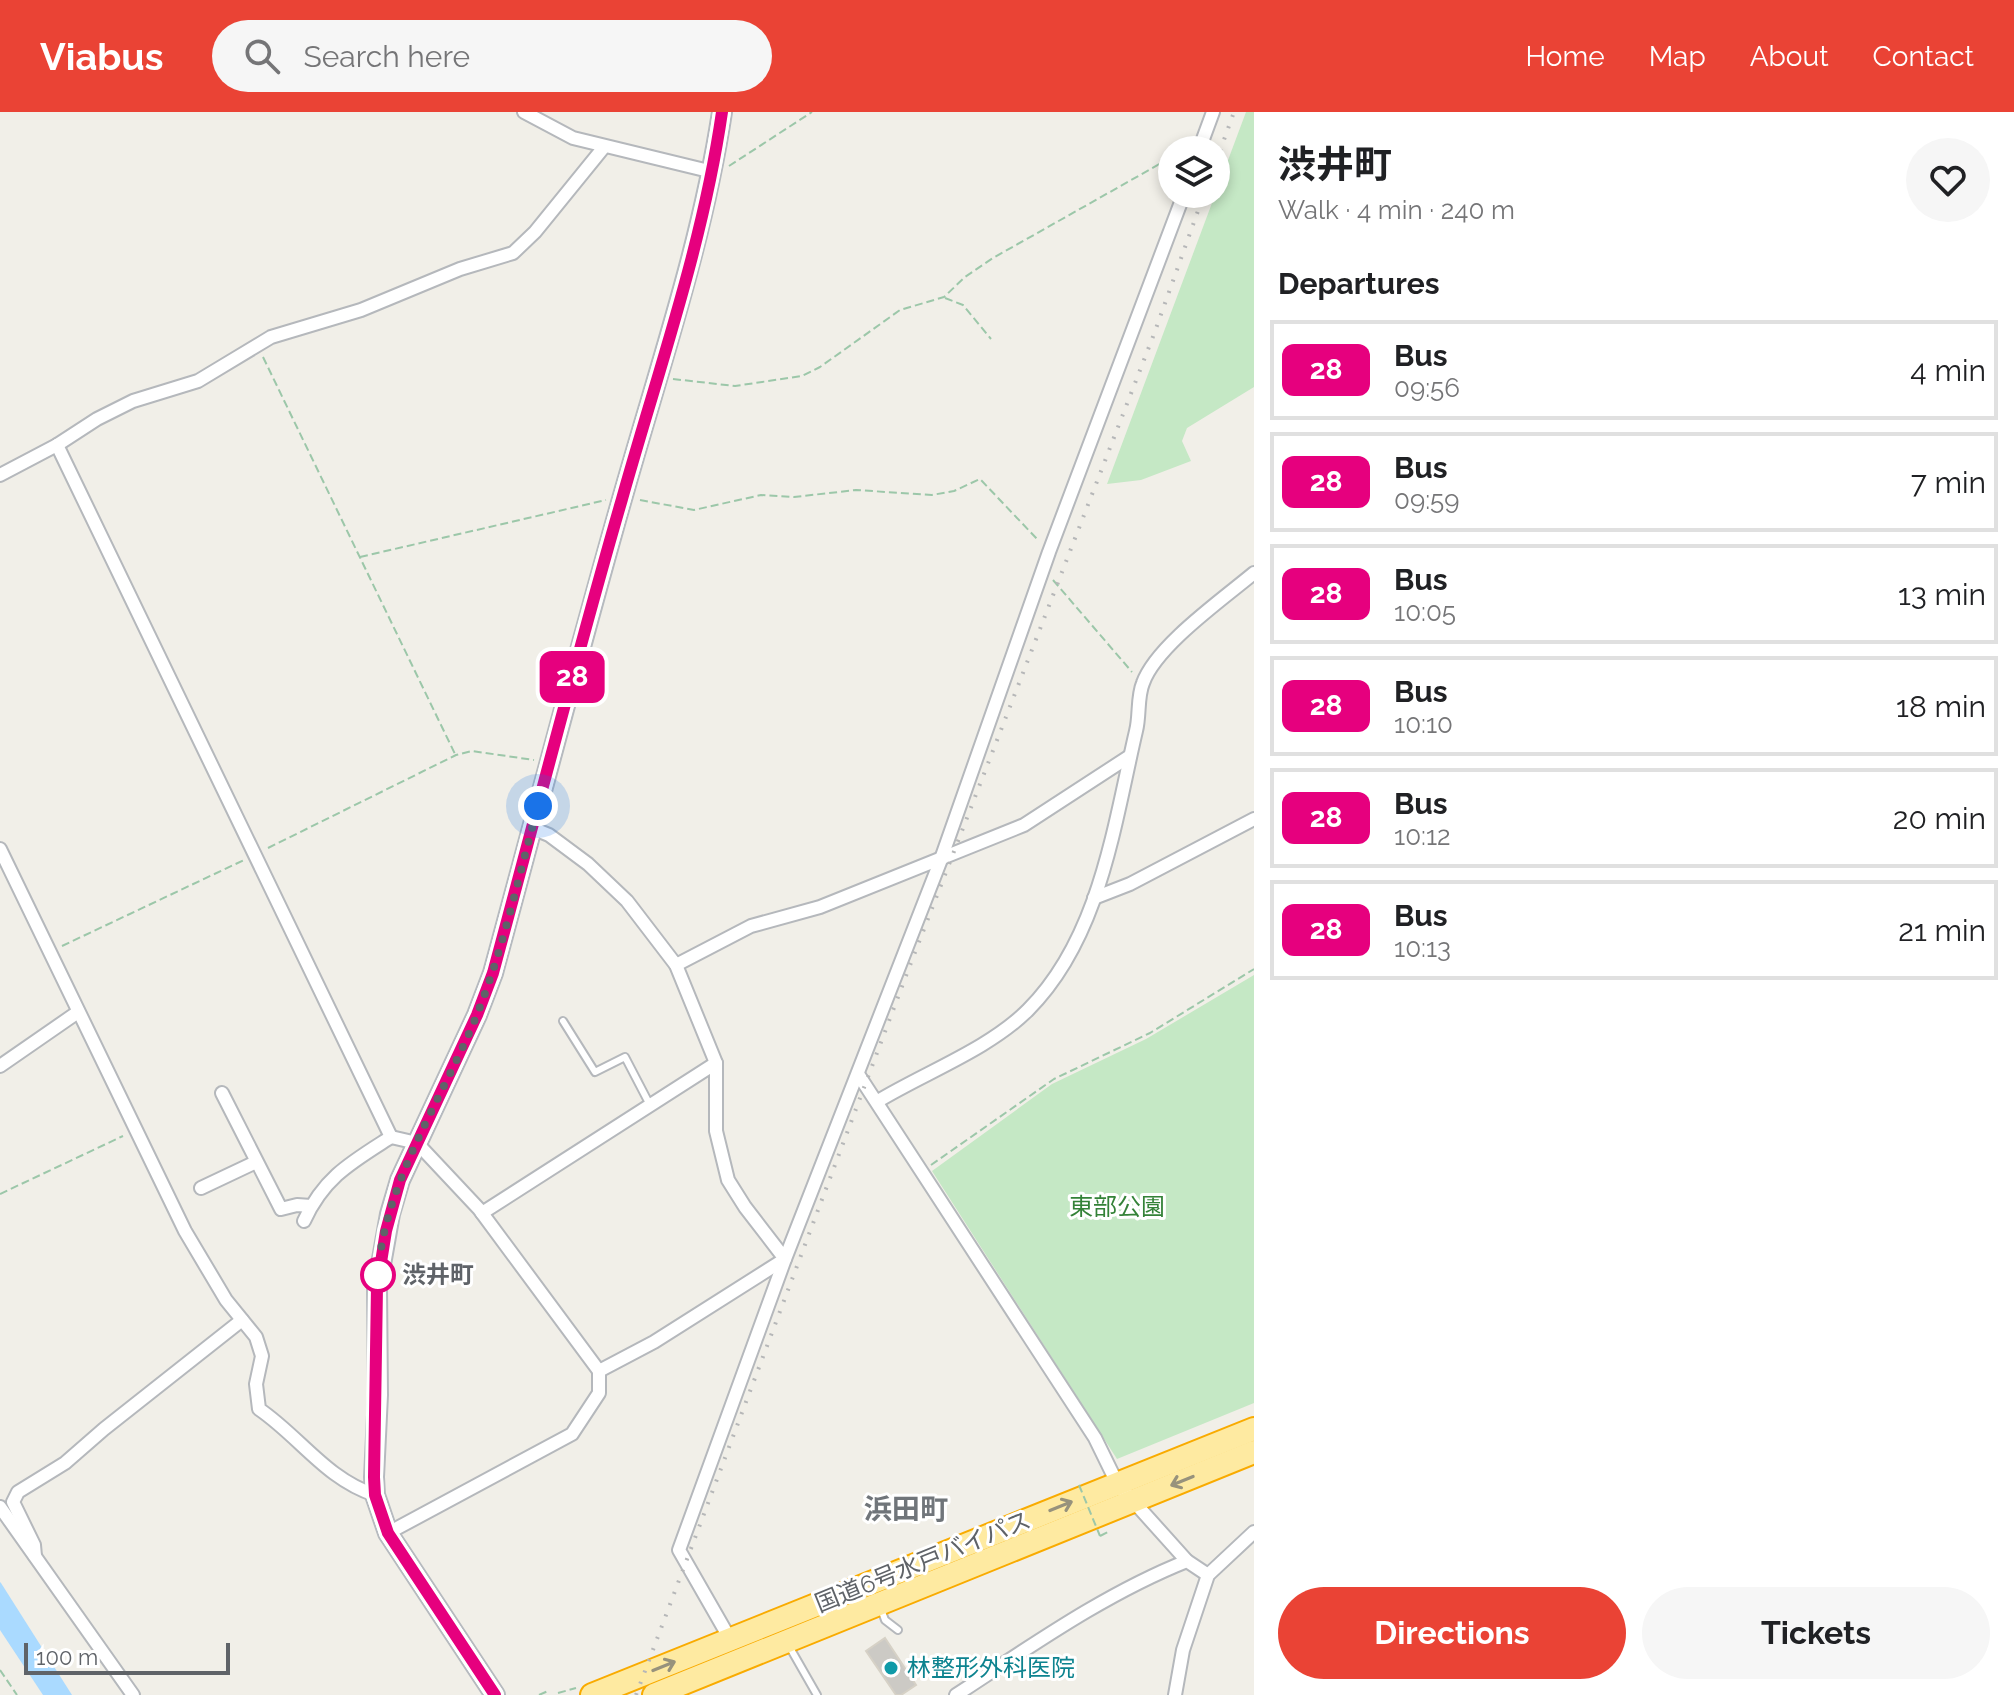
<!DOCTYPE html>
<html lang="en">
<head>
<meta charset="utf-8">
<style>
  body { margin:0; font-family:Raleway,"Noto Sans JP",sans-serif; background:#f6f6f6; color:#202124; height:100vh; display:flex; flex-direction:column; font-size:30px; white-space:nowrap }
  * { box-sizing:border-box; margin:0 }
  p { font-size:26px; color:#757577 }
  .icon { flex:none; width:44px; height:44px; fill:none; stroke:currentColor; stroke-width:2; stroke-linecap:round; stroke-linejoin:round }
  .map { position:relative; flex:1; overflow:hidden }
  .sheet { display:flex; flex-direction:column; background:#fff; width:760px }
  .sheet>* { flex:none }
  .badge { padding:0 16px; border-radius:12px; font-size:28px; line-height:52px }
  .buttons { position:absolute; left:1158px; top:24px; display:grid; gap:16px }
  .buttons a { display:grid; place-items:center; width:72px; height:72px; border-radius:50%; background:#fff; box-shadow:0 4px 12px #0003; font-size:40px }
  .scale { position:absolute; left:24px; bottom:20px; width:206px; box-sizing:border-box; padding-left:8px; border:4px solid #5f6368; border-top:0; font-size:22px; line-height:28px; white-space:nowrap; color:#5f6368; -webkit-text-stroke:6px #fff; paint-order:stroke }
  .you { position:absolute; width:40px; height:40px; margin:-20px; border:6px solid #fff; border-radius:50%; background:#1a73e8; box-shadow:0 0 0 12px #1a73e833 }
  .map>.badge { position:absolute; translate:-50% -50%; box-shadow:0 0 0 4px #fff }
  h2 { padding:0 24px; font-size:30px; line-height:72px }
  .round { display:grid; place-items:center; flex:none; width:84px; height:84px; border-radius:42px; background:#f6f6f6 }
  .headline { display:flex; align-items:center; justify-content:space-between; height:136px; padding:0 24px }
  h1 { font-size:38px; font-weight:700; line-height:60px }
  .cta { display:flex; gap:16px; margin-top:auto; padding:16px 24px }
  .cta a { flex:1; height:92px; border-radius:48px; background:#ea4335; color:#fff; font-size:32px; font-weight:700; line-height:92px; text-align:center }
  .cta a+a { background:#f6f6f6; color:#202124 }
  ul { padding:0; list-style:none }
  li { display:flex; align-items:center; gap:24px; height:100px; margin:0 16px 12px; padding:0 8px; border:4px solid #e0e0e0; border-radius:0px }
  li div { flex:1 }
  li b { display:block; font-size:30px }
  li em { font-style:normal }
  li .badge { min-width:88px; font-weight:700; text-align:center }
  header { display:flex; align-items:center; gap:48px; box-sizing:border-box; height:112px; padding:0 40px; background:#ea4335; color:#fff }
  header strong { font-size:38px }
  nav { display:flex; gap:44px; margin-inline-start:auto; font-size:28px }
  .search { width:560px; height:72px; background:#f6f6f6; display:flex; align-items:center; gap:20px; box-sizing:border-box; padding:0 28px; border-radius:44px; color:#757577; font-size:30px }
  main { display:flex; flex:1; min-height:0 }
  .map>svg:first-child { display:block }
  .green { fill:#c5e8c5 }
  .water { fill:#aadaff }
  .building { fill:#cccac5; stroke:#d6d1c6; stroke-width:2 }
  .lines { fill:none; stroke-linecap:round; stroke-linejoin:round }
  .service-casing { stroke:#b5b8bc; stroke-width:10 }
  .minor-casing { stroke:#b5b8bc; stroke-width:16 }
  .secondary-casing { stroke:#b6babf; stroke-width:22 }
  .trunk-casing { stroke:#f9ab00; stroke-width:26 }
  .path { stroke:#9cc7a9; stroke-width:2; stroke-dasharray:8 4; stroke-linecap:butt }
  .service { stroke:#fff; stroke-width:6 }
  .minor { stroke:#fff; stroke-width:12 }
  .secondary { stroke:#fff; stroke-width:18 }
  .trunk { stroke:#feeaa1; stroke-width:22 }
  .rail { stroke:#b6b7b8; stroke-width:4; stroke-dasharray:2 10; stroke-linecap:butt }
  .path-bridge { stroke:#9cc7a9; stroke-width:2; stroke-dasharray:8 4; stroke-linecap:butt }
  .oneway { stroke:#97927c }
  .line-casing { stroke:#fff; stroke-width:18 }
  .line { stroke:#e6007e; stroke-width:12 }
  .walk { stroke:#5f6368; stroke-width:8; stroke-dasharray:0 14.4 }
  .stop-dot { fill:#fff; stroke:#e6007e; stroke-width:4 }
  .culture-dot { fill:#0f9aa8; stroke:#fff; stroke-width:3 }
  .labels { text-anchor:middle; stroke-width:6; stroke-linejoin:round; paint-order:stroke }
  .park-label { font-size:24px; fill:#348238; stroke:#fff }
  .stop-label { font-size:24px; font-weight:bold; fill:#5f6368; stroke:#fff; text-anchor:start }
  .street-label { font-size:24px; fill:#5f6368; stroke:#fff }
  .culture-label { font-size:24px; fill:#0d838f; stroke:#fff; text-anchor:start }
  .quarter-label { font-size:28px; font-weight:bold; fill:#70757a; stroke:#fff }
</style>
</head>
<body>
<header>
<strong>Viabus</strong>
<div class="search"><svg class="icon" aria-label="search" viewBox="0 0 24 24"><circle cx="10" cy="10" r="6"/><path d="M15 15l6 6"/></svg>Search here</div>
<nav><a>Home</a><a>Map</a><a>About</a><a>Contact</a></nav>
</header>
<main>
<div class="map">
<svg width="1254" height="1583" viewBox="0 0 1254 1583">
  <rect width="100%" height="100%" fill="#f1efe8"/>
  <g class="green">
    <polygon points="1246,0 1254,0 1254,275 1187,316 1182,329 1191,349 1141,368 1107,372"/>
    <polygon points="1254,863 1254,1291 1117,1347 932,1059 1052,972 1146,927"/>
  </g>
  <polygon class="water" points="0,1470 1,1471 72,1583 43,1583 0,1518"/>
  <polygon class="building" points="885,1526 916,1573 901,1583 896,1583 866,1539"/>
  <g class="lines">
    <g class="service-casing">
      <g id="service">
        <polyline points="563,909 595,960 625,945 650,993"/>
        <polyline points="881,1497 885,1508 898,1518"/>
        <polyline points="789,1534 817,1583"/>
      </g>
    </g>
    <g class="minor-casing">
      <g id="minor">
        <polyline points="524,0 573,26 713,60"/>
        <polyline points="1199,38 1213,0"/>
        <polyline points="57,333 391,1025"/>
        <polyline points="0,363 57,333 97,307 133,289 198,269 271,225 361,198 460,157 513,141 535,120 604,35"/>
        <polyline points="532,716 549,723 588,752 627,789 676,853 716,951 716,1019 728,1068 745,1095 785,1147 654,1230 599,1259"/>
        <path d="M0 737 185 1119 226 1188 256 1225 262 1244 256 1272 259 1297C300 1325 326 1367 375 1383"/>
        <polyline points="1094,786 1130,772 1254,707"/>
        <polyline points="676,853 751,814 820,795 1024,713 1130,644"/>
        <polyline points="0,954 78,900"/>
        <polyline points="858,962 1095,1326 1117,1371 1187,1449"/>
        <polyline points="222,981 281,1097 297,1093 311,1094"/>
        <path d="M878 989C926 960 989 937 1028 898 1100 826 1114 713 1136 619 1140 604 1137 585 1143 571 1156 534 1223 487 1254 461"/>
        <polyline points="201,1076 256,1050"/>
        <polyline points="482,1101 716,951"/>
        <path d="M304 1109C324 1065 352 1050 391 1025L417 1031 479 1097 599 1259V1281L572 1322 388 1421"/>
        <polyline points="0,1395 133,1583"/>
        <polyline points="35,1444 34,1433 13,1390 18,1380 65,1351 104,1317 242,1208"/>
        <polyline points="730,1527 679,1438 785,1147 940,750 1049,440 1184,82"/>
        <path d="M956 1583C1030 1535 1104 1482 1187 1449L1208 1463"/>
        <polyline points="1175,1583 1183,1538 1208,1463 1254,1420"/>
      </g>
    </g>
    <g class="secondary-casing">
      <path id="secondary" d="M495 1583 388 1421 375 1383 374 1365 378 1283 377 1175 390 1102 400 1068 477 903 493 861C536 703 577 545 622 387 658 259 702 132 722 0"/>
    </g>
    <g class="trunk-casing">
      <g id="trunk">
        <polyline points="592,1583 1254,1317"/>
        <polyline points="654,1583 1254,1340"/>
      </g>
    </g>
    <g class="path">
      <polyline points="729,54 812,0"/>
      <polyline points="945,186 963,193 991,227"/>
      <polyline points="263,245 455,642"/>
      <polyline points="673,267 735,274 802,264 820,255 900,198 944,185 965,165 993,146 1172,45"/>
      <polyline points="640,388 694,398 761,383 794,385 856,378 932,383 954,379 980,367 1038,428"/>
      <polyline points="360,445 606,388"/>
      <polyline points="1053,468 1132,560"/>
      <polyline points="268,736 456,643 472,639 534,648"/>
      <polyline points="62,834 244,748"/>
      <polyline points="931,1053 1054,967 1150,921 1254,857"/>
      <polyline points="0,1082 123,1024"/>
      <polyline points="1100,1424 1110,1419"/>
      <polyline points="0,1558 17,1583"/>
      <polyline points="558,1581 576,1576"/>
      <polyline points="539,1583 548,1579"/>
    </g>
    <use href="#service" class="service"/>
    <use href="#minor" class="minor"/>
    <use href="#secondary" class="secondary"/>
    <use href="#trunk" class="trunk"/>
    <g class="rail">
      <polyline points="1216,50 1234,0"/>
      <polyline points="636,1583 907,861 1154,222 1204,82"/>
    </g>
    <polyline class="path-bridge" points="1079,1373 1100,1424"/>
  </g>
  <defs><path id="oneway-shaft" d="M-6 0H5M1.5-3L5.5 0L1.5 3" fill="none" stroke-width="1.6" stroke-linecap="round" stroke-linejoin="round" transform="scale(2)"/></defs>
  <g class="oneway">
    <use href="#oneway-shaft" transform="translate(1182 1369) rotate(158)"/>
    <use href="#oneway-shaft" transform="translate(1061 1394) rotate(-22)"/>
    <use href="#oneway-shaft" transform="translate(664 1554) rotate(-22)"/>
  </g>
  <g class="lines">
    <g class="line-casing">
      <path id="line" d="M495 1583 388 1421 375 1383 374 1365 377 1175 386 1119 400 1068 477 903 493 861C536 703 576 545 622 387 658 259 703 132 722 0"/>
    </g>
    <use href="#line" class="line"/>
    <path class="walk" d="M378 1163C384 1068 444 986 478 900 504 834 519 763 538 694"/>
  </g>
  <circle class="stop-dot" cx="378" cy="1163" r="16"/>
  <circle class="culture-dot" cx="891" cy="1556" r="8"/>
  <g class="labels">
    <g class="park-label">
      <text x="1117" y="1103">東部公園</text>
    </g>
    <g class="stop-label">
      <text x="402" y="1171">渋井町</text>
    </g>
    <g class="street-label">
      <text transform="translate(923 1450) rotate(-22)" y="8">国道6号水戸バイパス</text>
    </g>
    <g class="culture-label">
      <text x="907" y="1564">林整形外科医院</text>
    </g>
    <g class="quarter-label">
      <text x="906" y="1407">浜田町</text>
    </g>
  </g>
</svg>
<div class="buttons">
<a><svg class="icon" aria-label="layers" viewBox="0 0 24 24"><path d="M12 4l9 5-9 5-9-5zM3 14l9 5 9-5"/></svg></a>
</div>
<div class="scale">100 m</div>
<div class="you" style="left:538px;top:694px"></div>
<b class="badge" style="left:572px;top:565px;background:#e6007e;color:#fff">28</b>
</div>
<section class="sheet">
<div class="headline"><div><h1>渋井町</h1><p>Walk · 4 min · 240 m</p></div><a class="round"><svg class="icon" aria-label="heart" viewBox="0 0 24 24"><path d="M12 20l-8-8c-3-5 5-10 8-4 3-6 11-1 8 4z"/></svg></a></div>
<h2>Departures</h2>
<ul>
<li><span class="badge" style="background:#e6007e;color:#fff">28</span><div><b>Bus</b><p>09:56</p></div><em>4 min</em></li>
<li><span class="badge" style="background:#e6007e;color:#fff">28</span><div><b>Bus</b><p>09:59</p></div><em>7 min</em></li>
<li><span class="badge" style="background:#e6007e;color:#fff">28</span><div><b>Bus</b><p>10:05</p></div><em>13 min</em></li>
<li><span class="badge" style="background:#e6007e;color:#fff">28</span><div><b>Bus</b><p>10:10</p></div><em>18 min</em></li>
<li><span class="badge" style="background:#e6007e;color:#fff">28</span><div><b>Bus</b><p>10:12</p></div><em>20 min</em></li>
<li><span class="badge" style="background:#e6007e;color:#fff">28</span><div><b>Bus</b><p>10:13</p></div><em>21 min</em></li>
</ul>
<div class="cta"><a>Directions</a><a>Tickets</a></div>
</section>
</main>
</body>
</html>
